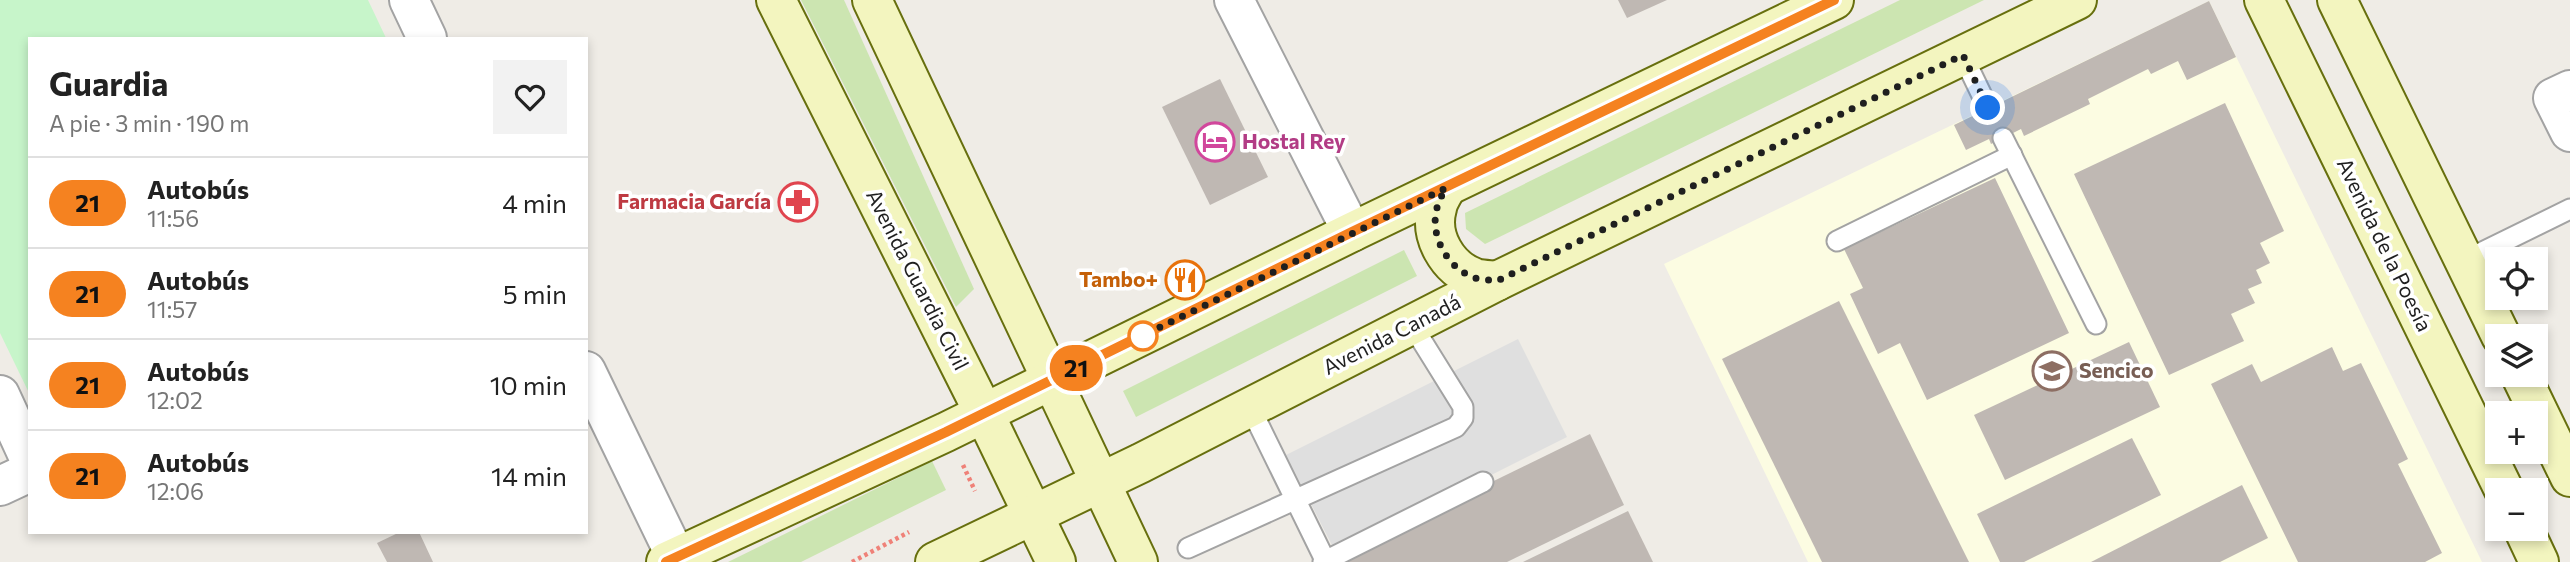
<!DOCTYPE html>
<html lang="es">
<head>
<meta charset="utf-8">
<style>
  body { margin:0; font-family:Commissioner,sans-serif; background:#f2f2f2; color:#222; height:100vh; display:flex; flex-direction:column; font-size:26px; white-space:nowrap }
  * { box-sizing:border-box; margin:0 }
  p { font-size:23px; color:#767676 }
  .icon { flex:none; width:38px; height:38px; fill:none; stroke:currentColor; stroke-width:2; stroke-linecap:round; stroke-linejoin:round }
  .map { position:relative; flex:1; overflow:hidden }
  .panel { position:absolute; left:28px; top:37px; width:560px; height:497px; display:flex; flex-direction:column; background:#fff; border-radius:0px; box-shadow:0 4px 10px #0003 }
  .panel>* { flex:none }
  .badge { padding:0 14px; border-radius:23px; font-size:24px; line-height:46px }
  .fabs { position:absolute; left:2485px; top:247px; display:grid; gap:14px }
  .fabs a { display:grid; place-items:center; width:63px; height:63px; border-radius:0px; background:#fff; box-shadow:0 4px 10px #0003; font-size:35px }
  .you { position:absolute; width:35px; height:35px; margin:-18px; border:5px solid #fff; border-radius:50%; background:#1a73e8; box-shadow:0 0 0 10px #1a73e833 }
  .map>.badge { position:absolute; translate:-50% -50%; box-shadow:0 0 0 4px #fff }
  .round { display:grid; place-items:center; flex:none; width:74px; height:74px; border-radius:0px; background:#f2f2f2 }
  .head { display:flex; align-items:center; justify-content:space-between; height:119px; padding:0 21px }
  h1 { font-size:33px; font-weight:700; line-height:52px }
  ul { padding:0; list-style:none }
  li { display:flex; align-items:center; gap:21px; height:91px; padding:0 21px; border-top:2px solid #e0e0e0 }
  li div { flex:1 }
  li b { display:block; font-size:26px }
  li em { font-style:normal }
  li .badge { min-width:77px; font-weight:700; text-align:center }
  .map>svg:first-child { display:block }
  .education { fill:#fcfce2 }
  .grass { fill:#cce5b1 }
  .park { fill:#c7f5ca }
  .parking { fill:#dfdfdf }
  .building { fill:#bfb8b3 }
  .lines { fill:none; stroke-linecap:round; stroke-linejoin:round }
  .lane-casing { stroke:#a3a3a3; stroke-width:23 }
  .street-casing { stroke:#a3a3a3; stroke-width:42 }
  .secondary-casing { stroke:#676f0e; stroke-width:42 }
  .path { stroke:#ef8178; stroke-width:4.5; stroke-dasharray:3.5 3.5; stroke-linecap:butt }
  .lane { stroke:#fff; stroke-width:19 }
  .street { stroke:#fff; stroke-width:38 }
  .secondary { stroke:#f3f5bf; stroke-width:38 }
  .line-casing { stroke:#fff; stroke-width:16 }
  .line { stroke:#f58220; stroke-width:10 }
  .walk { stroke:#1f1f1f; stroke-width:7; stroke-dasharray:0 12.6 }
  .stop-dot { fill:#fff; stroke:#f58220; stroke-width:3.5 }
  .labels { text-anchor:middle; stroke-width:7; stroke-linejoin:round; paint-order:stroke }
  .hotel-label { font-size:21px; font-weight:bold; fill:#b23c85; stroke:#fff; text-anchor:start }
  .health-label { font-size:21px; font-weight:bold; fill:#be3a42; stroke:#fff; text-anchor:end }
  .street-label { font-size:21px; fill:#1f1f1f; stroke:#fff }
  .food-label { font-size:21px; font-weight:bold; fill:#c56008; stroke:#fff; text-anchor:end }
  .education-label { font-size:21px; font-weight:bold; fill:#785e54; stroke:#fff; text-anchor:start }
</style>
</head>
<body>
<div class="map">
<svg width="2570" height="562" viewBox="0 0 2570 562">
  <rect width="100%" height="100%" fill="#efece6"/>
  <polygon class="education" points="2209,1 2482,562 1808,562 1664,264"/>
  <g class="grass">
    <polygon points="801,0 844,0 974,289 956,307"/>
    <polygon points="1900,0 1984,0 1485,244 1466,229 1465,213"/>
    <polygon points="1404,250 1417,276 1136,417 1123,391"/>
    <polygon points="932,461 946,490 801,562 728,562"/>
  </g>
  <polygon class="park" points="0,0 368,0 386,38 30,38 30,395 0,333"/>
  <polygon class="parking" points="1518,339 1567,437 1336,553 1286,455"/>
  <g class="building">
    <polygon points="1618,0 1667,0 1627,18"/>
    <polygon points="2209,1 2236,57 2187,80 2178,61 2151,74 2148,69 2088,99 2090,104 2024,136 2021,129 1991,144 1989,139 1966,150 1954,125"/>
    <polygon points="1220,79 1268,177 1210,205 1162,107"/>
    <polygon points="2225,103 2284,231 2260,243 2270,263 2256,270 2262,283 2248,289 2255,303 2231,314 2244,341 2169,375 2074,174"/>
    <polygon points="1995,178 2069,333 1927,400 1900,343 1878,354 1850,294 1863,288 1844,249"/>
    <polygon points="1839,301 1969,562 1822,562 1722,359"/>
    <polygon points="2129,342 2160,407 2005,480 1974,415"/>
    <polygon points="2332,347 2343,371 2361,363 2408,459 2398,464 2442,553 2425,562 2298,562 2211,384 2252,364 2261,382"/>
    <polygon points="1590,434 1624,505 1507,562 1341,562 1338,557"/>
    <polygon points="2132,438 2161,495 2024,562 2000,562 1977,514"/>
    <polygon points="2242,485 2268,538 2220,562 2091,562"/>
    <polygon points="1628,511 1653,562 1523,562"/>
    <polygon points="400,532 419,532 433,562 387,562 377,543"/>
  </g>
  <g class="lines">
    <g class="lane-casing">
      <g id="lane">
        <polyline points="1963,56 1988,108"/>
        <polyline points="2003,138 2096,324"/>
        <polyline points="1837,241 2012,155"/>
        <polyline points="2464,261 2570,209"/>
        <polyline points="1250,407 1326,562"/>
        <polyline points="1188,548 1456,427 1463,418 1463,407 1412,325"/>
        <polyline points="1323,562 1483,482"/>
      </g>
    </g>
    <g class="street-casing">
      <g id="street">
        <polyline points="409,0 427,38"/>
        <polyline points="1234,0 1352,232"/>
        <polyline points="2570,90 2553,98 2570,132"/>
        <polyline points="586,371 676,557"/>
        <polyline points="0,395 30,460"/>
        <polyline points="0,486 30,472"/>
      </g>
    </g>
    <g class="secondary-casing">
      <g id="secondary">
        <polyline points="776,0 984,413 1056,562"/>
        <polyline points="872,0 1138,562"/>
        <polyline points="2264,0 2504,490"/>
        <polyline points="2337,0 2501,336"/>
        <path d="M1446 188C1443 194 1438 201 1437 208 1429 236 1447 268 1475 278 1482 280 1490 280 1497 281"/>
        <polyline points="2520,374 2570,477"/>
        <polyline points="2523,528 2539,562"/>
        <polyline points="666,562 946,432 1352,232 1834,0"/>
        <polyline points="935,562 1141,463 1497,281 2077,0"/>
      </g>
    </g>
    <g class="path">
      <polyline points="963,465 975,491"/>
      <polyline points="852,562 909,532"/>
    </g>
    <use href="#lane" class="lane"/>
    <use href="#street" class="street"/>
    <use href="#secondary" class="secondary"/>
  </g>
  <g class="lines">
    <g class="line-casing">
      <polyline id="line" points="666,562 946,432 1352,232 1834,0"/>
    </g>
    <use href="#line" class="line"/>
    <path class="walk" d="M1143 336 1140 337 1446 188C1443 194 1438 201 1437 208 1429 236 1448 269 1475 278 1482 280 1490 280 1497 281L1963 55 1988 108"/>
  </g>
  <defs>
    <g id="hotel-ring" transform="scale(2.0125)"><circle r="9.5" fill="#fff" stroke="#d1479c" stroke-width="1.5"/><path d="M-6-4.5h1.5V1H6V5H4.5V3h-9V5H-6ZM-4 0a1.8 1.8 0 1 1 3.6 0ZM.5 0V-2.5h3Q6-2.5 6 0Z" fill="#d1479c"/></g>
    <g id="pharmacy-ring" transform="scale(2.0125)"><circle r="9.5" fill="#fff" stroke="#e0444e" stroke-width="1.5"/><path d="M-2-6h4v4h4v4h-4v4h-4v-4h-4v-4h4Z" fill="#e0444e"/></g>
    <g id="restaurant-ring" transform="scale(2.0125)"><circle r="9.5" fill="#fff" stroke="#e8710a" stroke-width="1.5"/><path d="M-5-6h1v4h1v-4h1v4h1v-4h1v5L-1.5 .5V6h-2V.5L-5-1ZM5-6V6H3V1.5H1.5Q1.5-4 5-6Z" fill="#e8710a"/></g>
    <g id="university-ring" transform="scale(2.0125)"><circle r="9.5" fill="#fff" stroke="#8d6e63" stroke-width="1.5"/><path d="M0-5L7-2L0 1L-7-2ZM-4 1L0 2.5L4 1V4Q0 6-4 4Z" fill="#8d6e63"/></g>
  </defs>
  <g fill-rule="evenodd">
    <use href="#hotel-ring" x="1215" y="142"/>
    <use href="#pharmacy-ring" x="798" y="202"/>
    <use href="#restaurant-ring" x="1185" y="280"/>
    <use href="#university-ring" x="2052" y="371"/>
  </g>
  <circle class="stop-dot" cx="1143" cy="336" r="14"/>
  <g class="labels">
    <g class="hotel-label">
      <text x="1242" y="149">Hostal Rey</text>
    </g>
    <g class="health-label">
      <text x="771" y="209">Farmacia García</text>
    </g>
    <g class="street-label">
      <text transform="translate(2384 245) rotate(64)" y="7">Avenida de la Poesía</text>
      <text transform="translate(917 280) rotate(63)" y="7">Avenida Guardia Civil</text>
      <text transform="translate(1392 335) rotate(-27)" y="7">Avenida Canadá</text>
    </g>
    <g class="food-label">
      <text x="1158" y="287">Tambo+</text>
    </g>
    <g class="education-label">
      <text x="2079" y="378">Sencico</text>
    </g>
  </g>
</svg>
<div class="fabs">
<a><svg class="icon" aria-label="locate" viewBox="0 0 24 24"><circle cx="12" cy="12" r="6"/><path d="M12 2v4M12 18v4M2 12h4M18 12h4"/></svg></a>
<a><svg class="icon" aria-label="layers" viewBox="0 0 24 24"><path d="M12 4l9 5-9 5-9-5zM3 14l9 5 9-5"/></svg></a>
<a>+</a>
<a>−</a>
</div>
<div class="you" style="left:1988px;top:108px"></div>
<b class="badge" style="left:1076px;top:368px;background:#f58220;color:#111">21</b>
<section class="panel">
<div class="head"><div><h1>Guardia</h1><p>A pie · 3 min · 190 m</p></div><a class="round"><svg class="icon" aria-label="heart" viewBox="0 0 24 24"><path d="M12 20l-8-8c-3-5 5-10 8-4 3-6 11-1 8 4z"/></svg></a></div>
<ul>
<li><span class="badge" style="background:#f58220;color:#111">21</span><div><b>Autobús</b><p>11:56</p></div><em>4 min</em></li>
<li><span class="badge" style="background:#f58220;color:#111">21</span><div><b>Autobús</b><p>11:57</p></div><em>5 min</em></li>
<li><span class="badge" style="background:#f58220;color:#111">21</span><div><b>Autobús</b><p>12:02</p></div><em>10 min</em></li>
<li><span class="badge" style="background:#f58220;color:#111">21</span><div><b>Autobús</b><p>12:06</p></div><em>14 min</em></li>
</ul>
</section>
</div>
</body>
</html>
